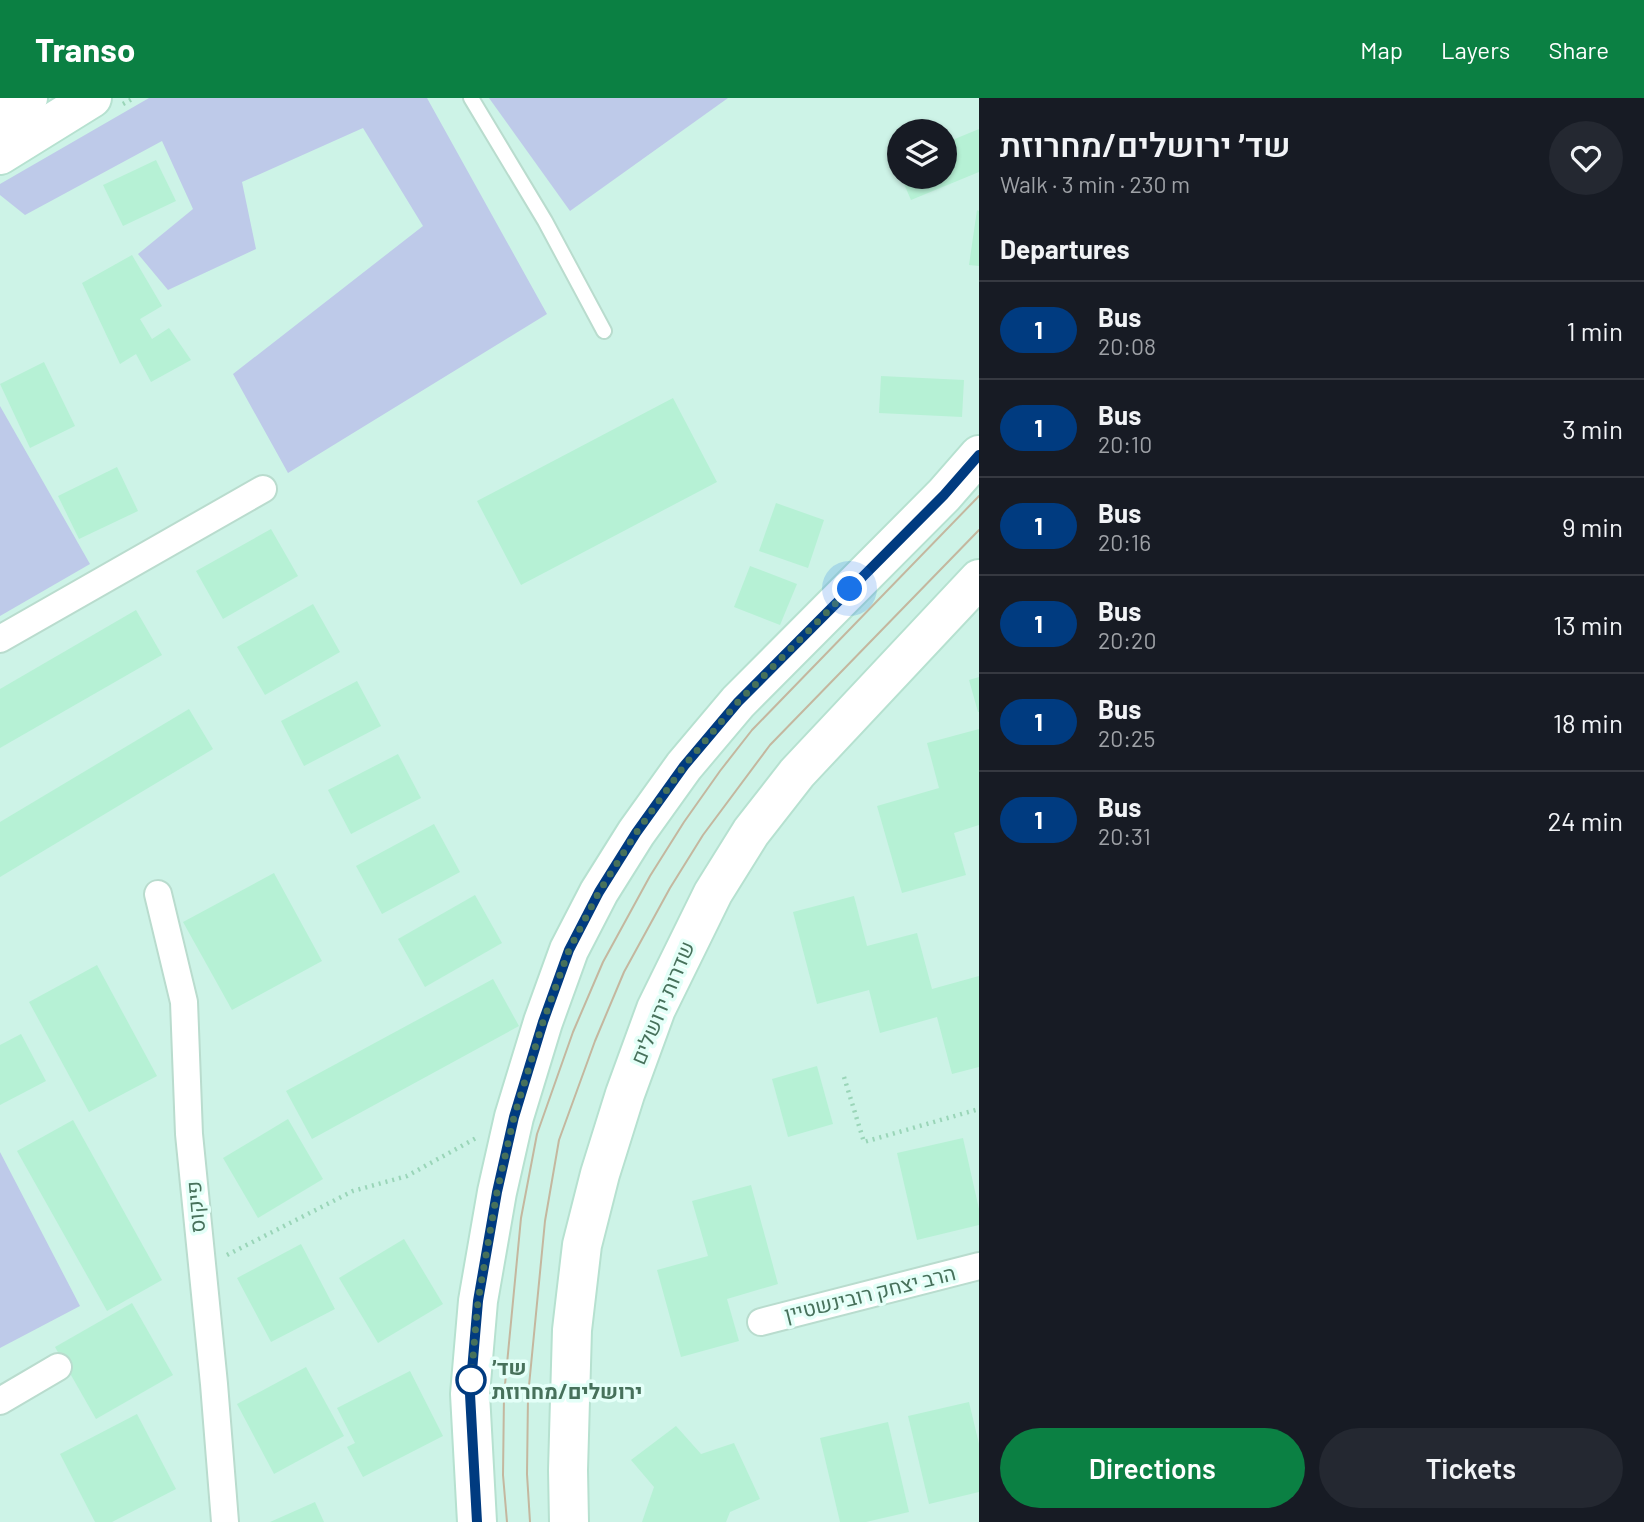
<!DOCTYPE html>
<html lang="en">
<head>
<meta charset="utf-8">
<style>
  body { margin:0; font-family:Barlow,Heebo,sans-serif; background:#242831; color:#f1f3f6; height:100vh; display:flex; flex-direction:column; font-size:26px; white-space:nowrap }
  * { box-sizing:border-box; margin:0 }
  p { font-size:23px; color:#9ea1a6 }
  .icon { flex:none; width:38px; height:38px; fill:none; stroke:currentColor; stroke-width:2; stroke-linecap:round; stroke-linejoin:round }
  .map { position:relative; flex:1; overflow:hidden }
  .drawer { display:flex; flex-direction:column; background:#171b24; width:665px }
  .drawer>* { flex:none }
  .badge { padding:0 14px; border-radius:23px; font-size:24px; line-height:46px }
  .tools { position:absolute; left:887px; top:21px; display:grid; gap:14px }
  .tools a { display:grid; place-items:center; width:70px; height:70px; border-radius:50%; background:#171b24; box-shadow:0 2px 5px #0004; font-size:35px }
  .you { position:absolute; width:35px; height:35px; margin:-18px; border:5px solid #fff; border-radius:50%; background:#1a73e8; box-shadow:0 0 0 10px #1a73e833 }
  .map>.badge { position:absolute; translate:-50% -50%; box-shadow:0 0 0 4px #fff }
  h2 { padding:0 21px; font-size:26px; line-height:63px }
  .round { display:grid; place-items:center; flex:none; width:74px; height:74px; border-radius:37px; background:#242831 }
  .overview { display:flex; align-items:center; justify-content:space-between; height:119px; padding:0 21px }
  h1 { font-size:33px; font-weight:600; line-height:52px }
  .action { display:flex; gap:14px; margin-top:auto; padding:14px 21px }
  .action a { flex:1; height:80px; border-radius:42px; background:#0b8043; color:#fff; font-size:28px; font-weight:600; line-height:80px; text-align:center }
  .action a+a { background:#242831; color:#f1f3f6 }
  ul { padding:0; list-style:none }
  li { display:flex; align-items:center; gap:21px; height:98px; padding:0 21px; border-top:2px solid #363941 }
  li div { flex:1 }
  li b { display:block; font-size:26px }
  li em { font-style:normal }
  li .badge { min-width:77px; font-weight:700; text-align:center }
  header { display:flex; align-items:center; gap:42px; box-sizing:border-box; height:98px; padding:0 35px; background:#0b8043; color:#fff }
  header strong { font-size:33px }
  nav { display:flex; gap:38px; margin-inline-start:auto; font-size:24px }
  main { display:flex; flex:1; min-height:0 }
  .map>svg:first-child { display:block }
  .residential { fill:#cdf3e7; fill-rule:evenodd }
  .green { fill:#becae9 }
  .building { fill:#b6f1d5 }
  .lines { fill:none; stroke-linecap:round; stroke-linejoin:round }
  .lane-casing { stroke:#b9dcce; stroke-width:18 }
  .street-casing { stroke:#b9dcce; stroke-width:30 }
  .secondary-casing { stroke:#b6e1d0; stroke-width:42 }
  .path { stroke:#9ad5b8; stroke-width:4.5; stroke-dasharray:2 5; stroke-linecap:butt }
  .lane { stroke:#fff; stroke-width:14 }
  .street { stroke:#fff; stroke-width:26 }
  .secondary { stroke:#fff; stroke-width:38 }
  .tram { stroke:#c4b79f; stroke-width:2 }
  .line-casing { stroke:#fff; stroke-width:16 }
  .line { stroke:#003b80; stroke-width:10 }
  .walk { stroke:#47715b; stroke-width:7; stroke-dasharray:0 12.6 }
  .stop-dot { fill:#fff; stroke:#003b80; stroke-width:3.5 }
  .labels { text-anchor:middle; stroke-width:7; stroke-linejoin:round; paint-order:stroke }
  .street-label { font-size:21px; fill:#47715b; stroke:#e4fff8 }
  .stop-label { font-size:21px; font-weight:bold; fill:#47715b; stroke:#e4fff8; text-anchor:start }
</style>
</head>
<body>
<header>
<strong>Transo</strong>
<nav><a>Map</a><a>Layers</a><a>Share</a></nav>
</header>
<main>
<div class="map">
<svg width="979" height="1424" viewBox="0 0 979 1424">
  <rect width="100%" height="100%" fill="#defcf4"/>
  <path class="residential" d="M0 0H979V1424H0ZM900 33H945V79H900Z"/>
  <g class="green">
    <polygon points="149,0 427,0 547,216 288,375 233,276 423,128 363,30 242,84 256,151 168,192 138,156 193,111 162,43 25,117 0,97 0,86"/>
    <polygon points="489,0 728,0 570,113"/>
    <polygon points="0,308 90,466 0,518"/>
    <polygon points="0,1054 80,1208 0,1250"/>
  </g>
  <g class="building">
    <polygon points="979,31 979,74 911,102 901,79 945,79 945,45"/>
    <polygon points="156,62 176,103 123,128 103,87"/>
    <polygon points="977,112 979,113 979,168 969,167"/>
    <polygon points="132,157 162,208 140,221 152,241 169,230 191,262 151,284 136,256 120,266 82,185"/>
    <polygon points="44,264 75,328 30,350 0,286"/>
    <polygon points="881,278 964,282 962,319 879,315"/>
    <polygon points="673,300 717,384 521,487 477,403"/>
    <polygon points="117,369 138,413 79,441 58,398"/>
    <polygon points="776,405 824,422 808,470 759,453"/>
    <polygon points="271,431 298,478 223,521 196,473"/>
    <polygon points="750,468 797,486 780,527 734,509"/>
    <polygon points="313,506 340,554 265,597 237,549"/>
    <polygon points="136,512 162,557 0,650 0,591"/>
    <polygon points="979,579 979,614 978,614 969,582"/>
    <polygon points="357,583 381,628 304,668 281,623"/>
    <polygon points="189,611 213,651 0,779 0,724"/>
    <polygon points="979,631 979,727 954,735 966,777 902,795 877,708 939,690 927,645"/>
    <polygon points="398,656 421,700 351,736 328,692"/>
    <polygon points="434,726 460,774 382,816 356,768"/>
    <polygon points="274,775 322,863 232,912 183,824"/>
    <polygon points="475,797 502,845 425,889 398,841"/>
    <polygon points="854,798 867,848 917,835 932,891 979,878 979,969 952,976 937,919 880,935 869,892 817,906 793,814"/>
    <polygon points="97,867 157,978 89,1014 29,904"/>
    <polygon points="493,881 519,928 312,1041 286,993"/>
    <polygon points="21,936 46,983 0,1007 0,947"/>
    <polygon points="817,968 833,1026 788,1039 772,981"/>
    <polygon points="288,1021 323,1081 258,1120 223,1060"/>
    <polygon points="73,1022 162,1182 107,1213 17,1053"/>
    <polygon points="963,1040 979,1111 979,1127 917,1142 897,1055"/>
    <polygon points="751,1087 778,1186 727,1201 739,1243 681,1259 657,1172 708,1158 692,1103"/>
    <polygon points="404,1141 443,1206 378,1245 339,1180"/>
    <polygon points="301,1146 335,1211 271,1244 237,1180"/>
    <polygon points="132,1205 173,1277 96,1321 55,1249"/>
    <polygon points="306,1269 344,1338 274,1376 237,1306"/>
    <polygon points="410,1273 443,1338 363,1379 347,1349 355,1345 337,1310"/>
    <polygon points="969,1304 979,1346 979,1394 929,1406 908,1318"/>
    <polygon points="137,1316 176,1391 112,1424 95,1424 60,1356"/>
    <polygon points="888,1324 909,1414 866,1424 840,1424 820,1340"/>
    <polygon points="676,1328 701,1356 734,1345 760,1401 730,1414 726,1424 642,1424 654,1389 631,1362"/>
    <polygon points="315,1404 324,1424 270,1424"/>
  </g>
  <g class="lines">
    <g class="lane-casing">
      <polyline id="lane" points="471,0 545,123 604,233"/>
    </g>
    <g class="street-casing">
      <g id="street">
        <polyline points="0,541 263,391"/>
        <polyline points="158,796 184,904 189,1036 214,1286 225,1424"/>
        <polyline points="761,1224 979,1168"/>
        <polyline points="0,1303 58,1269"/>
      </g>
    </g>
    <g class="secondary-casing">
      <g id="secondary">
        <polyline points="0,17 28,0"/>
        <polyline points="0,57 92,0"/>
        <polyline points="477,1424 470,1296 478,1203 497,1094 514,1019 543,924 569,852 599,794 636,735 684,668 738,604 944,397 979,357"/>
        <polyline points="569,1424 568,1372 572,1232 582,1147 600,1076 625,996 656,911 713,795 751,734 797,675 979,481"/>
      </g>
    </g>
    <g class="path">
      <polyline points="123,6 134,0"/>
      <polyline points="844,979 864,1044 979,1011"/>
      <polyline points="227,1157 353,1093 407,1078 478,1039"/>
    </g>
    <use href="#lane" class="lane"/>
    <use href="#street" class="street"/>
    <use href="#secondary" class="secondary"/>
    <g class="tram">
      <polyline points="507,1424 503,1377 504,1297 521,1120 537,1036 573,934 603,864 650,778 684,724 720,673 752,632 979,398"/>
      <polyline points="530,1424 527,1376 528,1298 545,1123 559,1042 595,943 624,874 670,790 703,737 770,647 979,432"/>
    </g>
  </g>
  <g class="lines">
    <g class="line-casing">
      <polyline id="line" points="477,1424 470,1296 478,1203 497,1094 514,1019 543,924 569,852 599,794 636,735 684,668 738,604 944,397 979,357"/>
    </g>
    <use href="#line" class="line"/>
    <polyline class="walk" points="471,1282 478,1203 497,1094 514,1019 543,924 569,852 599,794 636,735 684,668 738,604 850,491"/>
  </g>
  <circle class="stop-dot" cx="471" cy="1282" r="14"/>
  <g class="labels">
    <g class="street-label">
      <text transform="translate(663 905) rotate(-67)" y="7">שדרות ירושלים</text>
      <text transform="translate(196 1109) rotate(-95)" y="7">פיקוס</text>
      <text transform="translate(870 1196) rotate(-14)" y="7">הרב יצחק רובינשטיין</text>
    </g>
    <g class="stop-label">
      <text x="492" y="1277">שד׳<tspan x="492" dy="24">ירושלים/מחרוזת</tspan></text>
    </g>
  </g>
</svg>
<div class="tools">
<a><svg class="icon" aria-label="layers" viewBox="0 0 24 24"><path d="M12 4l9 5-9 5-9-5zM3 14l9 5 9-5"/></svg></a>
</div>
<div class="you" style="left:850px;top:491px"></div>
</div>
<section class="drawer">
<div class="overview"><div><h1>שד׳ ירושלים/מחרוזת</h1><p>Walk · 3 min · 230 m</p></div><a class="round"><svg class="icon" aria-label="heart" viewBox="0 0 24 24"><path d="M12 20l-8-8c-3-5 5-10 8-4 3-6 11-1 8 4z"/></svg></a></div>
<h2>Departures</h2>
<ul>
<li><span class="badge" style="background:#003b80;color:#fff">1</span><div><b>Bus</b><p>20:08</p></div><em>1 min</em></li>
<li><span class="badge" style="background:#003b80;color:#fff">1</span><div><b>Bus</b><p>20:10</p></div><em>3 min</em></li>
<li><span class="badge" style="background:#003b80;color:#fff">1</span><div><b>Bus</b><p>20:16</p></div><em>9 min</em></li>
<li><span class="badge" style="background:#003b80;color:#fff">1</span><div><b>Bus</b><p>20:20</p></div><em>13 min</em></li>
<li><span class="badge" style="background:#003b80;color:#fff">1</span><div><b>Bus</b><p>20:25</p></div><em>18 min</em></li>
<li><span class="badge" style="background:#003b80;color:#fff">1</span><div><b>Bus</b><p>20:31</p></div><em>24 min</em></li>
</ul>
<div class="action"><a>Directions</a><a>Tickets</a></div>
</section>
</main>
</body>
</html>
